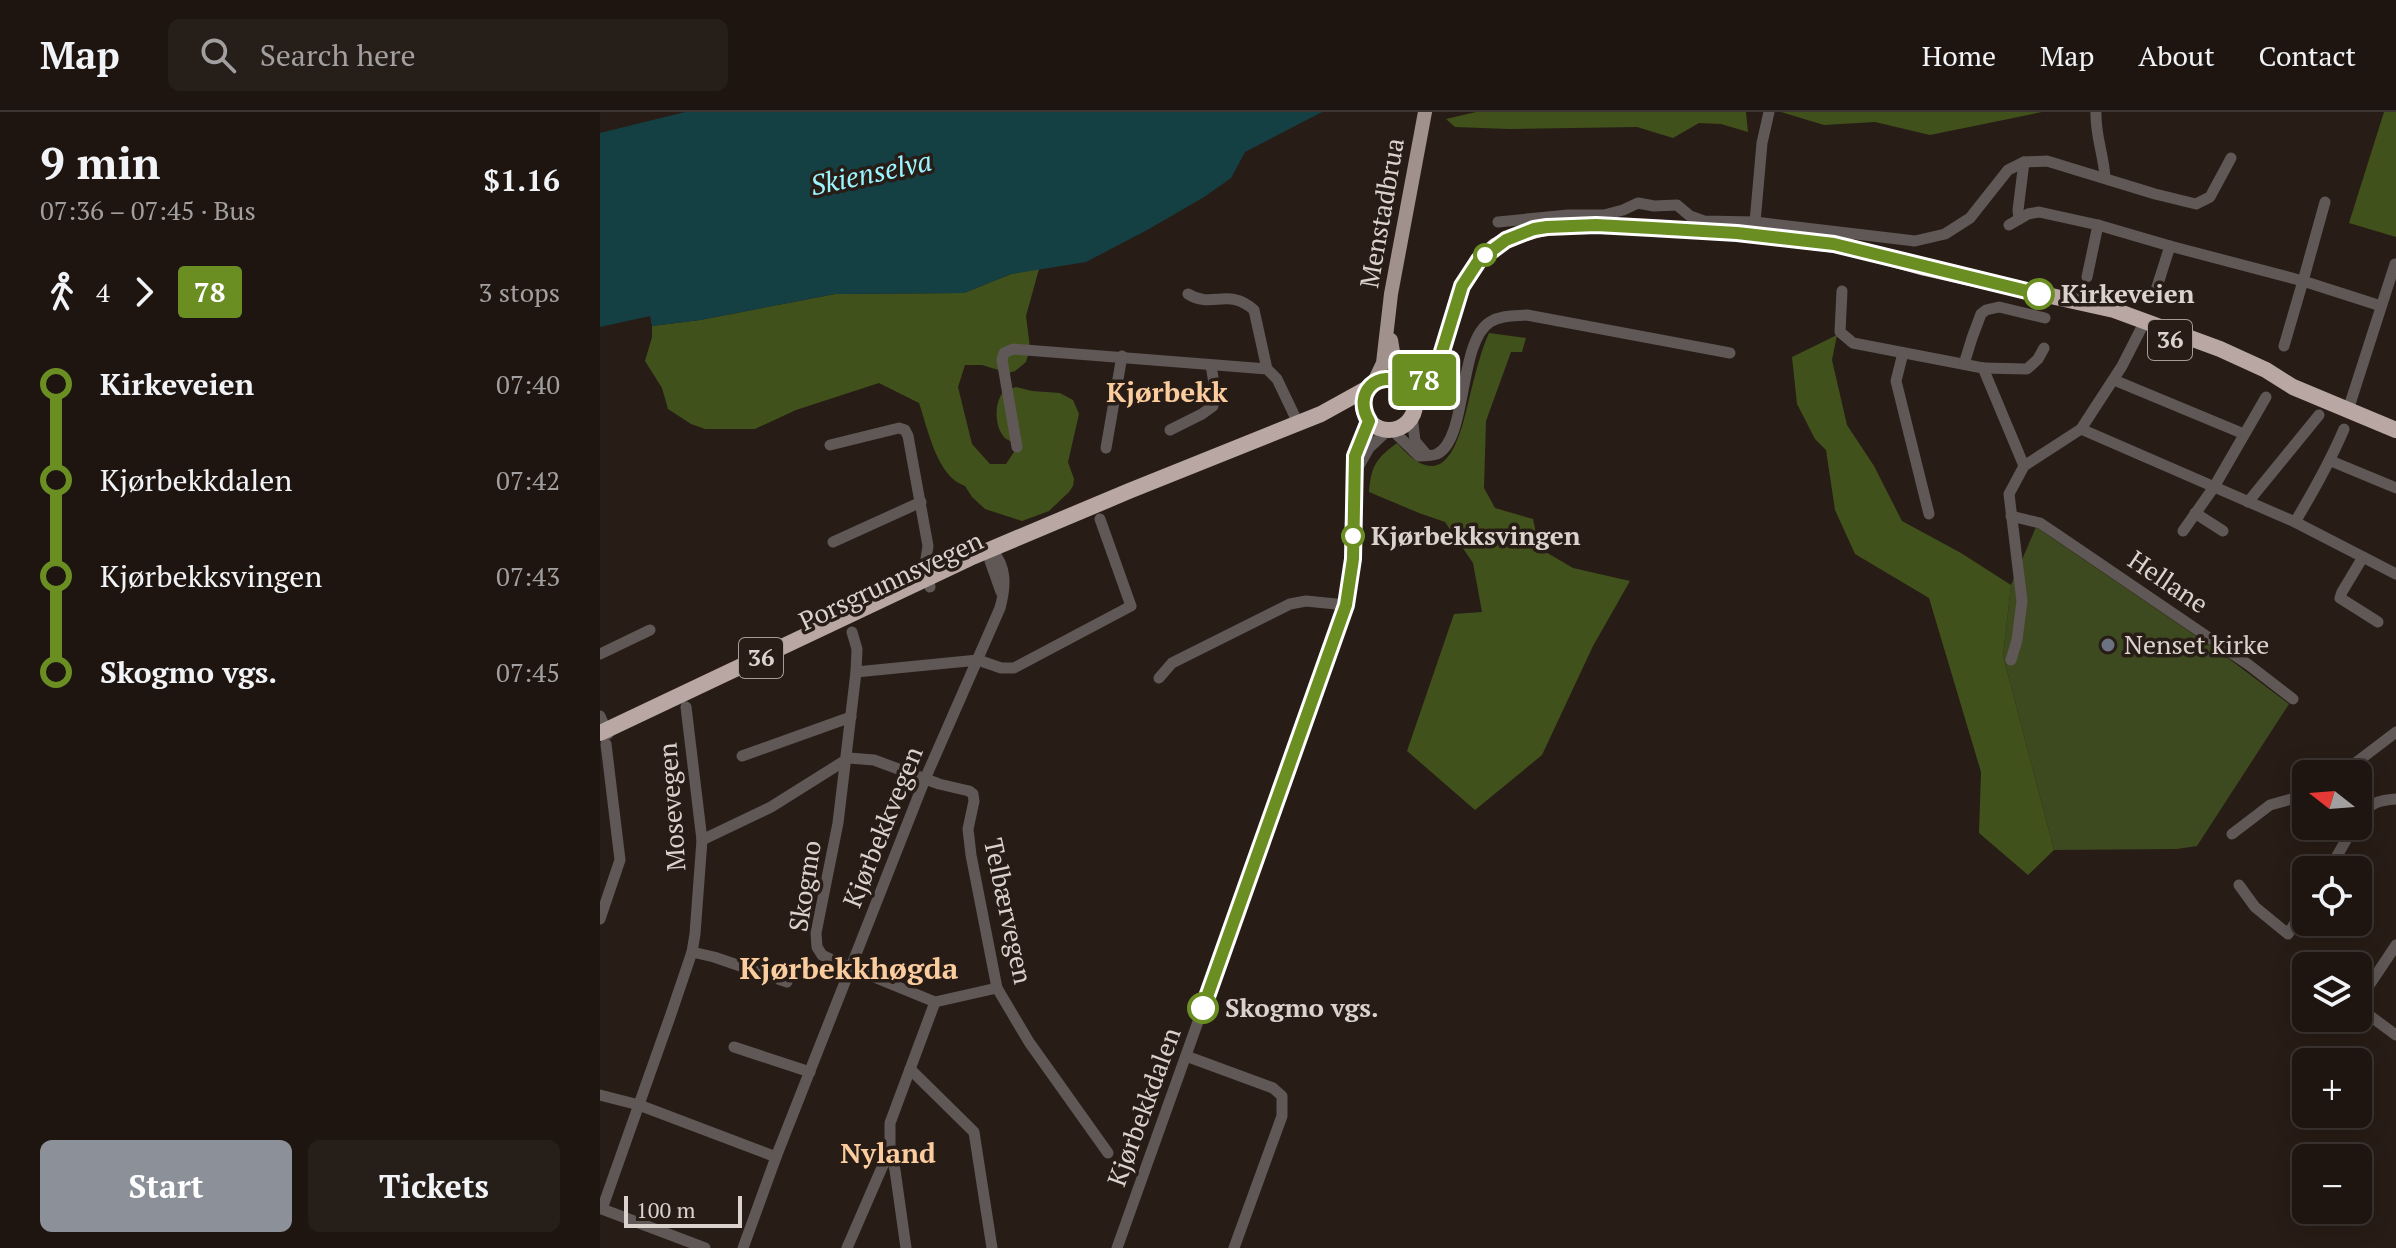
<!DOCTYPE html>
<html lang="en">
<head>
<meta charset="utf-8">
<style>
  body { margin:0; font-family:"PT Serif",serif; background:#261e19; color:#f1f3f6; height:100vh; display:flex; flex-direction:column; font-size:30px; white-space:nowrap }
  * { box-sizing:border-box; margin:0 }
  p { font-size:26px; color:#a19f9f }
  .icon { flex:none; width:44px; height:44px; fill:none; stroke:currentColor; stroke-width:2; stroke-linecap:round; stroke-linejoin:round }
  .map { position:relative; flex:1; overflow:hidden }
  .drawer { display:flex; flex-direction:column; background:#1e1510; width:600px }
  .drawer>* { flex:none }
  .badge { padding:0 16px; border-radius:6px; font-size:28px; line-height:52px }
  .needle { width:52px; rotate:287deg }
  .controls { position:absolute; left:1692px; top:648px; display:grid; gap:16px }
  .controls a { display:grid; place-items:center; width:80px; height:80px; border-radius:12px; background:#1e1510; box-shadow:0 4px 20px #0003,0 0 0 2px #3c3430; font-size:40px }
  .scale { position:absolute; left:24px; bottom:20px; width:118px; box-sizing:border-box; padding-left:8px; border:4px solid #dbd2ce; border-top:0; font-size:22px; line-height:28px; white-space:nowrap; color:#dbd2ce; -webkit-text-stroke:6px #281c16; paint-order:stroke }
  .map>.badge { position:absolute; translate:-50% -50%; box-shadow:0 0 0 4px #fff }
  .legs { display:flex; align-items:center; gap:12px; height:88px; padding:0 40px; font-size:26px }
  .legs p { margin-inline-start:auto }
  .summary { display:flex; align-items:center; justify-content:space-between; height:136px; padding:0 40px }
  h1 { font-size:44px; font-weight:600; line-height:60px }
  .cta { display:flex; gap:16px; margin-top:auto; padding:16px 40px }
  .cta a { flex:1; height:92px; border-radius:12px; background:#8c9099; color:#fff; font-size:32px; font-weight:600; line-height:92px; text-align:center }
  .cta a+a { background:#261e19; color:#f1f3f6 }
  ul { padding:0 40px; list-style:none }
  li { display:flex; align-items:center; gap:28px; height:96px; font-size:30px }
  li i { display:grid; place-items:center; width:12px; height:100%; margin:0 10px; background:currentColor }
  li i::after { content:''; width:20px; height:20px; margin:-10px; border:6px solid; border-radius:50%; background:#1e1510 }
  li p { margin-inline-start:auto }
  li:first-child i { background:linear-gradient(#0000 50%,currentColor 0) }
  li:last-child i { background:linear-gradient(currentColor 50%,#0000 0) }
  header { display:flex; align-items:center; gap:48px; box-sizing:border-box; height:112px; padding:0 40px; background:#1e1510; border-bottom:2px solid #3c3430 }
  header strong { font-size:38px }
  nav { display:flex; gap:44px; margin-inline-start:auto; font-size:28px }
  .search { width:560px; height:72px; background:#261e19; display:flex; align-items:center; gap:20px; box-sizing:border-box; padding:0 28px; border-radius:12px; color:#a19f9f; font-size:30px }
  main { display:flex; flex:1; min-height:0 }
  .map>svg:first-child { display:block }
  .green { fill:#3d491f }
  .forest { fill:#41511b }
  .water { fill:#144044 }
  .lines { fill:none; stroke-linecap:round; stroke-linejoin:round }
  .minor { stroke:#5f5856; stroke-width:11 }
  .major { stroke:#a0918d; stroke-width:14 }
  .highway { stroke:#b9a7a3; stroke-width:16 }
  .line-1-casing { stroke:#fff; stroke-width:18 }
  .line-1 { stroke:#6b8e23; stroke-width:12 }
  .stop-1-dot { fill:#fff; stroke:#6b8e23; stroke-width:4 }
  .worship-dot { fill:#6b7280; stroke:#281c16; stroke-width:3 }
  .labels { text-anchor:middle; stroke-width:7; stroke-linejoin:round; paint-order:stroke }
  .shield { fill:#281c16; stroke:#a59b97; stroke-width:2 }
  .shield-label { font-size:24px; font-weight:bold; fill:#dbd2ce }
  .street-label { font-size:26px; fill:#dbd2ce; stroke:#281c16 }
  .stop-label { font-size:26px; font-weight:bold; fill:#dbd2ce; stroke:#281c16; text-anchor:start }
  .poi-label { font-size:26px; fill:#dbd2ce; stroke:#281c16; text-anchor:start }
  .water-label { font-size:28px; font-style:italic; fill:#9af5ff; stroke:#281c16 }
  .neighbourhood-label { font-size:28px; font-weight:bold; fill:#fbcc9e; stroke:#281c16 }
  .quarter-label { font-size:30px; font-weight:bold; fill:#fbcc9e; stroke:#281c16 }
</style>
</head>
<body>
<header>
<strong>Map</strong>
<div class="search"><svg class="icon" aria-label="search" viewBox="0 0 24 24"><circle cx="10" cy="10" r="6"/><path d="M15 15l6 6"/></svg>Search here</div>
<nav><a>Home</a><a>Map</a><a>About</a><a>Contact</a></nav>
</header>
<main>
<section class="drawer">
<div class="summary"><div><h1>9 min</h1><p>07:36 – 07:45 · Bus</p></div><b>$1.16</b></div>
<div class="legs"><svg class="icon" aria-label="walk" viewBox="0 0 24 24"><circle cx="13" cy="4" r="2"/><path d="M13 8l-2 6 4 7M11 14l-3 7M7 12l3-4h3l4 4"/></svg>4<svg class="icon" aria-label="forward" viewBox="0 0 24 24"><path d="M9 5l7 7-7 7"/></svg><b class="badge" style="background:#6b8e23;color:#fff">78</b><p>3 stops</p></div>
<ul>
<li><i style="color:#6b8e23"></i><b>Kirkeveien</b><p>07:40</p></li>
<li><i style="color:#6b8e23"></i><span>Kjørbekkdalen</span><p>07:42</p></li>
<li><i style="color:#6b8e23"></i><span>Kjørbekksvingen</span><p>07:43</p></li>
<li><i style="color:#6b8e23"></i><b>Skogmo vgs.</b><p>07:45</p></li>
</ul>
<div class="cta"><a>Start</a><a>Tickets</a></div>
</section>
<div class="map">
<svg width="1796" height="1136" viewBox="0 0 1796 1136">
  <rect width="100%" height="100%" fill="#281c16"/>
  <polygon class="green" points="1436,415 1624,543 1689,592 1597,734 1577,737 1454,738 1403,544 1411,473"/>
  <g class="forest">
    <polygon points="876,0 1146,0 1148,20 1121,12 1099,11 1073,26 1037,15 909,17 855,15 846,7"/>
    <polygon points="1181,0 1442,0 1330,23 1275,10 1224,13"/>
    <polygon points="1784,0 1796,0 1796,125 1749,111"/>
    <path d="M439 157 426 204 430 236 426 250 415 259 408 261 382 253H365L358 275 372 332 390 352H406L418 334C418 334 407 327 406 327 394 316 394 292 403 280L416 275 432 279 460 281 473 288 479 302 468 350 474 367 473 374 469 380 449 399 422 409 385 397 372 385 365 374C337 365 328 317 319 291L279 271 196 298 155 317H105L91 312 68 297 62 276 45 249 52 225V214L100 208 235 182 364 181 411 162Z"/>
    <path d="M889 221 926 226 922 240H911L886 309 884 376 895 396 933 407 939 436 973 456 1030 469 993 534 942 643 875 698 807 639 854 502 882 500 873 451 845 410 819 401 769 380C771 353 777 346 797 331 850 393 862 315 872 275 877 256 881 239 889 221Z"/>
    <polygon points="1237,223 1232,248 1247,313 1274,354 1302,409 1361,441 1411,473 1403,544 1454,738 1428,763 1379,721 1381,660 1329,486 1255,442 1235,398 1226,338 1215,327 1197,292 1192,245"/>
  </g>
  <polygon class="water" points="85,0 722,0 645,40 631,66 604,85 549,117 486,150 411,162 364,181 235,182 100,208 52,214 50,204 0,215 0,21"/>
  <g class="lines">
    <g class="minor">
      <path d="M1496 0C1495 23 1504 44 1505 66"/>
      <polyline points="1725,90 1703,169 1781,194"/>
      <polyline points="1419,107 1418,98 1424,50"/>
      <polyline points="898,110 968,103 1004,103 1023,98 1038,91 1054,94 1077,93 1090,104 1104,109 1155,110 1315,129 1345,122 1370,106 1408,58 1424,50 1447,49 1555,82 1596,92 1610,85 1631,46"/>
      <polyline points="1155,110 1162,31 1169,0"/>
      <polyline points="1409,113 1428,102 1439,100 1498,113 1570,134"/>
      <polyline points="1487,165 1498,113"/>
      <polyline points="1556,178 1570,134 1703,169 1684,234"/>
      <polyline points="1242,179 1240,220 1253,231 1383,256 1424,354"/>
      <path d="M588 182C612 197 629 175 654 198L667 257"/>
      <polyline points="1303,241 1296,269 1329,402"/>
      <polyline points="1364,252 1372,226 1381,202 1386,198 1399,195 1445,206"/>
      <polyline points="1383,256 1427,257 1438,247 1444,236"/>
      <polyline points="1514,268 1644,322"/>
      <polyline points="1748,298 1795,152"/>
      <polyline points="812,304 815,329 827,343"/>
      <polyline points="1481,317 1695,410 1796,462"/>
      <polyline points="570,318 602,302 613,294 615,278 611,253"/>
      <path d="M792 318 819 344C824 344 832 344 837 342 868 327 858 230 890 210 902 203 914 204 927 203L1130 241"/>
      <polyline points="230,333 299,316 305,318 308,324 328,434 325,453 330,475"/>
      <polyline points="417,335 402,248 404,241 413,237 667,257 677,267 698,311"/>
      <polyline points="506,336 522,244"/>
      <polyline points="1731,349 1796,376"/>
      <polyline points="756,359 769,336 788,318"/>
      <polyline points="1648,390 1719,303"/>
      <polyline points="1595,401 1623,419"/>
      <polyline points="1411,404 1440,411 1455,421 1649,553 1693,587"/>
      <path d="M1695 410C1713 380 1730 350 1744 317"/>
      <polyline points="1583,419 1614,375 1666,285"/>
      <polyline points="233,430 321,390"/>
      <polyline points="391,437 390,449 401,480"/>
      <polyline points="1763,445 1742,480 1740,486 1778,510"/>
      <polyline points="0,542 50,518"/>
      <polyline points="1411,548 1417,528 1422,489 1409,382 1424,354 1481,317 1522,254 1545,209"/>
      <polyline points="256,560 378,548 401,556 414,556 531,494 500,407"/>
      <polyline points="559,566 572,551 690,492 706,489 746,493"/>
      <polyline points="86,595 102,728 95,822 92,840 71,902 2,1097 105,1136"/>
      <polyline points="0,604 8,622"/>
      <polyline points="142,644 251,605"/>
      <polyline points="1741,662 1796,620"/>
      <path d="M1758 707C1768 692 1778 688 1796 687"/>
      <polyline points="1632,722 1670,693 1706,683"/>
      <polyline points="102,728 171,695 249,646 274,648 339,672 369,679 373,682 374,689 368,717 371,743 397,876 429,930 508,1041"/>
      <polyline points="1729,758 1754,714"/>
      <polyline points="1639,773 1655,795 1688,822 1706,794"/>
      <polyline points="0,807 20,748 6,632"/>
      <polyline points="92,840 114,845 187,870"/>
      <polyline points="335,890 397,876"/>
      <polyline points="1758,890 1796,833"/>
      <polyline points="1758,895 1796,923"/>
      <polyline points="1747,913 1750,906"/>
      <polyline points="134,935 210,960"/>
      <polyline points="586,944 673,976 682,984 682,1004 634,1136"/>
      <polyline points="310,957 374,1020 392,1136"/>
      <polyline points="0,983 39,993 176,1045"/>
      <polyline points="290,1037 295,1058 306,1136"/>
      <path d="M143 1136 176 1045 325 667 400 496C406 474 407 454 391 437"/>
      <polyline points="247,1136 290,1037 290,1011 335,890 230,847 222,843 217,835 216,821 238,711 256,560 257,537 252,520"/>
      <polyline points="517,1136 741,510 752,462 755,344 769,309"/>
    </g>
    <g class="major">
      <polyline points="791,228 796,258 801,269"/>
      <polyline points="773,272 783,251 791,182 825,0"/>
    </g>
    <g class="highway">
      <circle cx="789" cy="292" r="26"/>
      <polyline points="806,273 825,268 837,256 862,174 879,148 895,134 913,125 947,115 996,113 1052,116 1137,121 1246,134 1325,156 1514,198 1620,237 1666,258 1693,275 1796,318"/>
      <polyline points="0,621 370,446 529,379 721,302 768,276"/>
    </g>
  </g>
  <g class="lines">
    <g class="line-1-casing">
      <path id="line-1" d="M603 896 746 493 753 447 755 344 769 309C752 281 778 255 806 273L825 268 837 256 862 174 879 148 906 128 934 117 947 115 996 113 1052 116 1137 121 1234 132 1439 182"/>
    </g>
    <use href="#line-1" class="line-1"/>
  </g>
  <g class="stop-1-dot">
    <circle cx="885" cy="143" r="10"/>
    <circle cx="1439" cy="182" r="14"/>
    <circle cx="753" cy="424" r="10"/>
    <circle cx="603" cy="896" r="14"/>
  </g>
  <circle class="worship-dot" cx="1508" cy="533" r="8"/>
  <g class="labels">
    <g class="shield">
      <rect x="1548" y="208" width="44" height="40" rx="6"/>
      <rect x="139" y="526" width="44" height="40" rx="6"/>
    </g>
    <g class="shield-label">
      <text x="1570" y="236">36</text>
      <text x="161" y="554">36</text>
    </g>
    <g class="street-label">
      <text transform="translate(782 101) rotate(-80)" y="9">Menstadbrua</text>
      <text transform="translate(291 469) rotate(-25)" y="9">Porsgrunnsvegen</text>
      <text transform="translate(1568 470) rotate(34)" y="9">Hellane</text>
      <text transform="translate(72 695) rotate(-94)" y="9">Mosevegen</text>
      <text transform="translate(283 715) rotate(-68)" y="9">Kjørbekkvegen</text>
      <text transform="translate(205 774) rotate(-81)" y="9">Skogmo</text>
      <text transform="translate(408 799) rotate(78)" y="9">Telbærvegen</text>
      <text transform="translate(544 995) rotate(-70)" y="9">Kjørbekkdalen</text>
    </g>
    <g class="stop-label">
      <text x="1461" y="191">Kirkeveien</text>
      <text x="771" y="433">Kjørbekksvingen</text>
      <text x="625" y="905">Skogmo vgs.</text>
    </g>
    <g class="poi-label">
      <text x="1524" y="542">Nenset kirke</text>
    </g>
    <g class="water-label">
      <text transform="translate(271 61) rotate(-12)" y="10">Skienselva</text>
    </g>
    <g class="neighbourhood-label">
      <text x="567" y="290">Kjørbekk</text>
      <text x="288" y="1051">Nyland</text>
    </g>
    <g class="quarter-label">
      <text x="249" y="867">Kjørbekkhøgda</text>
    </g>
  </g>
</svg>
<div class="controls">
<a><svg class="needle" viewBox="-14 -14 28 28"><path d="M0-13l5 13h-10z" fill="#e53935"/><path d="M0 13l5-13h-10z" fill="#a19f9f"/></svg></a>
<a><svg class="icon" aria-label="locate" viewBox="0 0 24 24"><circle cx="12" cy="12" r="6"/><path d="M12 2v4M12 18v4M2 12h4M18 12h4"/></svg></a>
<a><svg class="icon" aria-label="layers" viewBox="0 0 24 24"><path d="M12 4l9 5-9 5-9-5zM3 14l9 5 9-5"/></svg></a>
<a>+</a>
<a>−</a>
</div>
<div class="scale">100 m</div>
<b class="badge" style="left:824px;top:268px;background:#6b8e23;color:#fff">78</b>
</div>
</main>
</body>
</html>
